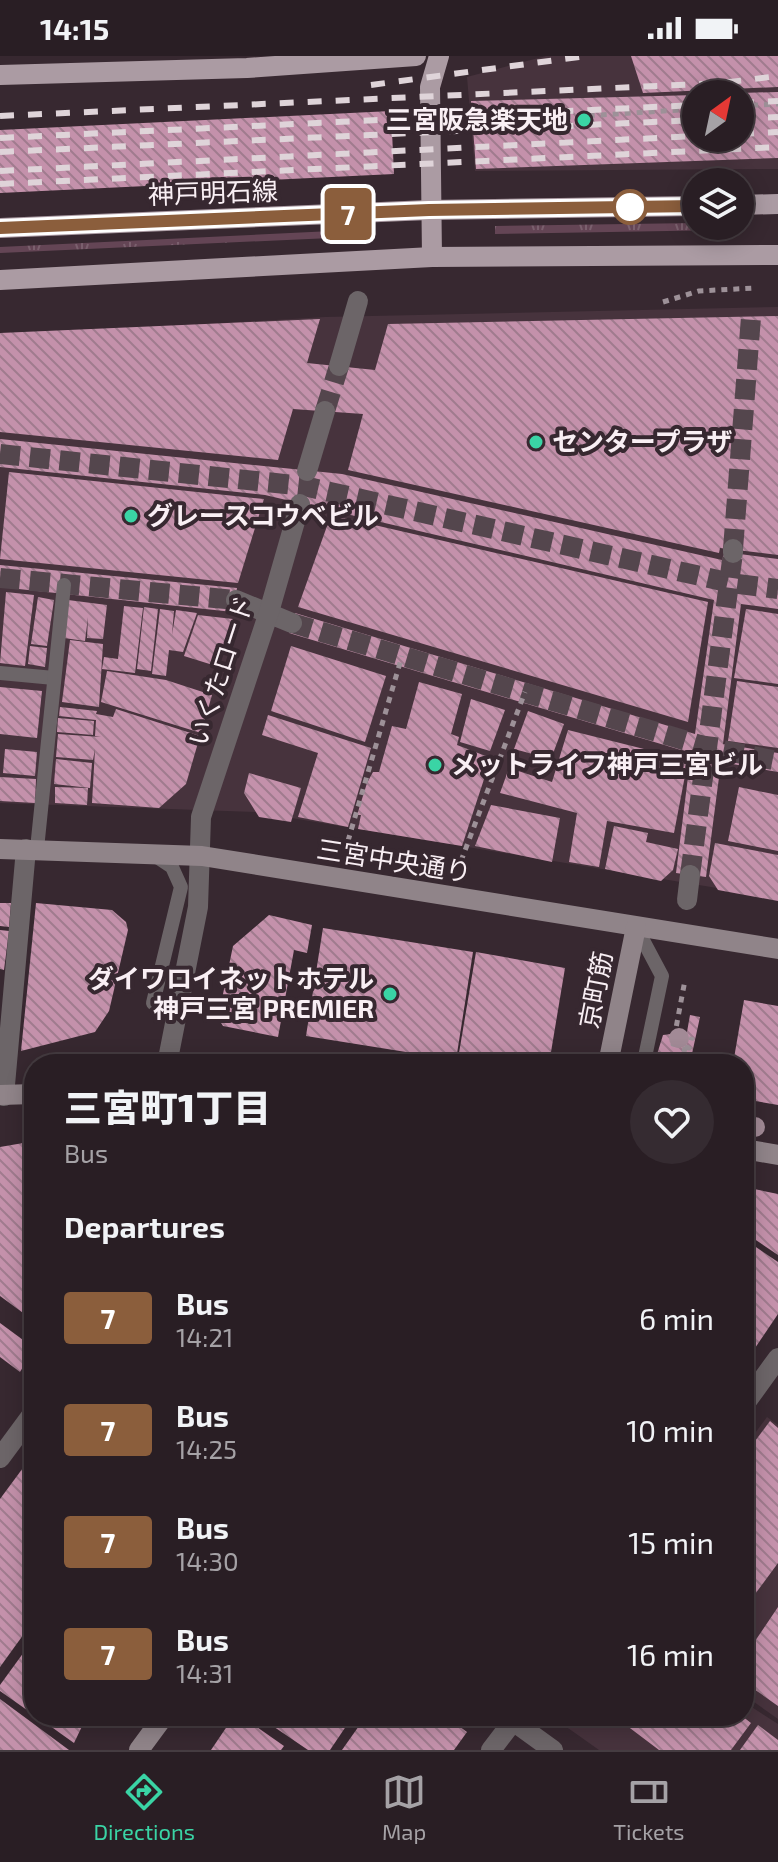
<!DOCTYPE html>
<html lang="en">
<head>
<meta charset="utf-8">
<style>
  body { margin:0; font-family:"Exo 2","Noto Sans JP",sans-serif; background:#352b31; color:#f1f3f6; height:100vh; display:flex; flex-direction:column; font-size:30px; white-space:nowrap }
  * { box-sizing:border-box; margin:0 }
  p { font-size:26px; color:#a5a2a6 }
  .icon { flex:none; width:44px; height:44px; fill:none; stroke:currentColor; stroke-width:2; stroke-linecap:round; stroke-linejoin:round }
  .map { position:relative; flex:1; overflow:hidden }
  .sheet { position:absolute; left:24px; top:998px; width:730px; height:672px; display:flex; flex-direction:column; background:#291e24; border-radius:32px; box-shadow:0 4px 20px #0003,0 0 0 2px #453c41 }
  .sheet>* { flex:none }
  .badge { padding:0 16px; border-radius:6px; font-size:28px; line-height:52px }
  .needle { width:52px; rotate:33deg }
  .fabs { position:absolute; left:682px; top:24px; display:grid; gap:16px }
  .fabs a { display:grid; place-items:center; width:72px; height:72px; border-radius:50%; background:#291e24; box-shadow:0 4px 20px #0003,0 0 0 2px #453c41; font-size:40px }
  .map>.badge { position:absolute; translate:-50% -50%; box-shadow:0 0 0 4px #fff }
  h2 { padding:0 40px; font-size:30px; line-height:72px }
  .round { display:grid; place-items:center; flex:none; width:84px; height:84px; border-radius:42px; background:#352b31 }
  .summary { display:flex; align-items:center; justify-content:space-between; height:136px; padding:0 40px }
  h1 { font-size:38px; font-weight:800; line-height:60px }
  ul { padding:0; list-style:none }
  li { display:flex; align-items:center; gap:24px; height:112px; padding:0 40px }
  li div { flex:1 }
  li b { display:block; font-size:30px }
  li em { font-style:normal }
  li .badge { min-width:88px; font-weight:700; text-align:center }
  .status { display:flex; justify-content:space-between; align-items:center; height:56px; padding:0 40px; background:#291e24; direction:ltr }
  .status svg { height:22px; fill:currentColor }
  .menu { display:flex; justify-content:space-around; align-items:center; height:112px; border-top:2px solid #453c41; background:#291e24; font-size:22px; color:#a5a2a6 }
  .menu a { display:grid; justify-items:center; gap:4px }
  .menu .current { color:#3ad4a5 }
  .map>svg:first-child { display:block }
  .built { fill:#47333d; fill-rule:evenodd }
  .grass { fill:url(#grass-tufts) }
  .building { fill:url(#building-back-hatch) }
  .lines { fill:none; stroke-linecap:round; stroke-linejoin:round }
  .street-tunnel { stroke:#54464d; stroke-width:20; stroke-dasharray:20 10; stroke-linecap:butt }
  .path { stroke:#9d9198; stroke-width:5; stroke-dasharray:6 6; stroke-linecap:butt }
  .lane { stroke:#6c6568; stroke-width:14 }
  .street { stroke:#6c6568; stroke-width:20 }
  .secondary { stroke:#908489; stroke-width:20 }
  .primary { stroke:#ab9ba3; stroke-width:20 }
  .rail { stroke:#dfd4d9; stroke-width:6; stroke-dasharray:14 14; stroke-linecap:butt }
  .tree { fill:#a28a96 }
  .line-casing { stroke:#fff; stroke-width:18 }
  .line { stroke:#8b5e3c; stroke-width:12 }
  .poi-dot { fill:#3ad4a5; stroke:#372830; stroke-width:3 }
  .stop-dot { fill:#fff; stroke:#8b5e3c; stroke-width:4 }
  .labels { text-anchor:middle; stroke-width:8; stroke-linejoin:round; paint-order:stroke }
  .poi-label { font-size:26px; font-weight:bold; fill:#f9eff4; stroke:#372830; text-anchor:start }
  .street-label { font-size:26px; fill:#f9eff4; stroke:#372830 }
</style>
</head>
<body>
<div class="status"><b>14:15</b><svg viewBox="0 0 49 12"><path d="M0 12V9h3v3zM5 12V6h3v6zM10 12V3h3v9zM15 12V0h3v12zM26 1h20v11H26zM47 4h2v5h-2z"/></svg></div>
<div class="map">
<svg width="778" height="1694" viewBox="0 0 778 1694">
  <defs>
    <pattern id="grass-tufts" width="24" height="20" patternUnits="userSpaceOnUse" patternTransform="scale(2)"><rect width="24" height="20" fill="#644555"/><path d="M3 7l-1-3M5 7V3M7 7l1-3M15 17l-1-3M17 17v-4M19 17l1-3" fill="none" stroke="#7b606e"/></pattern>
    <pattern id="building-back-hatch" width="6" height="6" patternUnits="userSpaceOnUse" patternTransform="scale(2)"><rect width="6" height="6" fill="#c491ab"/><path d="M-1 5l2 2M0 0l6 6M5-1l2 2" fill="none" stroke="#a07b8e"/></pattern>
  </defs>
  <rect width="100%" height="100%" fill="#372830"/>
  <g class="built">
    <path d="M546 0H778V113L475 115 467 21ZM696 38H740V82H696Z"/>
    <polygon points="778,251 778,842 255,756 0,747 0,280 325,261"/>
    <polygon points="767,1361 778,1369 778,1663 744,1639 744,1392"/>
    <polygon points="744,1646 778,1668 778,1694 599,1694 551,1660 744,1660"/>
  </g>
  <g class="grass">
    <polygon points="696,167 722,170 725,174 495,178 495,170"/>
    <polygon points="374,173 374,180 0,197 0,191"/>
  </g>
  <g class="building">
    <polygon points="631,0 778,0 778,31 643,37"/>
    <polygon points="778,36 778,102 476,113 471,45 696,39 696,82 740,82 740,37"/>
    <polygon points="391,55 394,118 0,137 0,74"/>
    <polygon points="778,260 778,499 720,492 719,497 348,414 363,358 293,353 278,404 0,376 0,277 320,263 307,307 375,314 388,268"/>
    <polygon points="0,383 342,418 722,504 725,496 778,503 778,553 741,548 723,688 778,697 778,716 721,706 706,821 676,817 691,697 289,577 295,557 695,678 714,544 265,439 0,411"/>
    <polygon points="9,416 264,443 238,527 0,503"/>
    <polygon points="331,459 708,546 688,666 298,551"/>
    <polygon points="0,509 237,532 233,556 0,531"/>
    <polygon points="6,536 34,539 25,610 0,607"/>
    <polygon points="38,541 54,544 47,590 31,588"/>
    <polygon points="68,544 107,549 103,583 87,582 88,561 85,585 64,582"/>
    <polygon points="124,550 143,552 135,617 102,613 104,601 118,603"/>
    <polygon points="144,551 158,553 151,615 137,613"/>
    <polygon points="160,553 174,555 172,579 176,554 197,557 183,596 169,594 166,620 152,618"/>
    <polygon points="746,553 778,558 778,628 734,622"/>
    <polygon points="198,559 233,563 216,610 184,600"/>
    <polygon points="70,584 103,588 99,651 62,646"/>
    <polygon points="30,590 47,592 45,611 28,608"/>
    <polygon points="291,590 386,620 365,686 271,655"/>
    <polygon points="107,615 166,624 212,639 201,677 101,646"/>
    <polygon points="737,625 778,631 778,692 728,685"/>
    <polygon points="419,626 462,638 451,678 459,681 457,689 491,702 462,790 358,773 361,759 357,759 367,727 373,716 379,716 392,670 406,673"/>
    <polygon points="0,631 42,635 37,682 0,678"/>
    <polygon points="471,643 505,654 490,695 460,686"/>
    <polygon points="60,651 97,655 96,658 113,661 116,653 200,680 186,728 159,752 92,747 95,693 93,704 56,701 58,678 101,681 95,680 96,664 59,660"/>
    <polygon points="528,655 564,668 551,703 514,693"/>
    <polygon points="268,659 371,692 348,771 298,761 318,697 262,679"/>
    <polygon points="58,662 94,665 93,679 57,676"/>
    <polygon points="568,674 688,704 674,777 607,765 599,811 569,806 577,757 500,737 509,712 552,726"/>
    <polygon points="5,693 37,696 35,720 3,717"/>
    <polygon points="56,703 92,707 90,732 54,728"/>
    <polygon points="249,717 301,732 291,766 259,761 244,737"/>
    <polygon points="0,721 36,723 35,747 0,745"/>
    <polygon points="55,731 88,732 87,749 55,747"/>
    <polygon points="739,731 778,739 778,795 728,785"/>
    <polygon points="491,749 560,762 552,806 475,790"/>
    <polygon points="614,770 648,777 646,786 678,793 673,814 661,825 605,813"/>
    <polygon points="715,787 778,799 778,845 718,834 709,820"/>
    <polygon points="0,847 11,847 9,871 0,870"/>
    <polygon points="36,847 112,854 126,866 128,874 109,955 95,976 21,995"/>
    <polygon points="269,859 312,869 307,897 294,894 278,981 223,970 218,962 233,890"/>
    <polygon points="323,872 473,896 456,1004 306,980"/>
    <polygon points="0,874 9,875 4,914 0,913"/>
    <polygon points="476,896 565,912 549,1008 485,1008 458,1003"/>
    <polygon points="744,944 778,950 778,1049 744,1043 744,1008 733,1008"/>
    <polygon points="690,959 700,961 690,1007 654,1008 663,979 687,976"/>
    <polygon points="29,1086 34,1087 34,1265 0,1240 0,1091"/>
    <polygon points="749,1132 778,1138 778,1199 744,1176 744,1138"/>
    <polygon points="744,1183 778,1206 778,1258 751,1298 744,1293"/>
    <polygon points="0,1267 34,1292 20,1316 0,1301"/>
    <polygon points="770,1365 778,1372 778,1507 744,1553 744,1400"/>
    <polygon points="34,1397 34,1564 0,1611 0,1443"/>
    <polygon points="778,1551 778,1650 744,1626 744,1586 751,1591"/>
    <polygon points="24,1596 34,1603 34,1659 0,1635 0,1629"/>
    <polygon points="0,1643 69,1694 0,1694"/>
    <polygon points="36,1660 87,1660 74,1687"/>
    <polygon points="234,1660 241,1660 284,1690 281,1694 211,1694"/>
    <polygon points="258,1660 353,1660 330,1694 308,1694"/>
    <polygon points="366,1660 445,1660 467,1676 454,1694 342,1694"/>
    <polygon points="614,1660 728,1660 736,1666 742,1660 751,1667 731,1694 659,1694"/>
    <polygon points="758,1669 778,1684 778,1694 740,1694"/>
  </g>
  <g class="lines">
    <g class="street-tunnel">
      <polyline points="325,355 339,310"/>
      <polyline points="0,398 304,430 731,527 778,533"/>
      <polyline points="733,493 751,261"/>
      <polyline points="0,522 236,544"/>
      <polyline points="292,567 707,691 778,705"/>
      <polyline points="690,819 733,497"/>
    </g>
    <g class="path">
      <polyline points="740,50 778,48"/>
      <polyline points="457,68 696,53"/>
      <polyline points="709,126 739,125"/>
      <polyline points="663,246 699,235 754,232"/>
      <polyline points="348,785 402,600"/>
      <polyline points="461,805 525,636"/>
      <polyline points="685,991 689,992 692,981"/>
      <polyline points="682,1008 685,991 673,988 685,924"/>
    </g>
    <g class="lane">
      <polyline points="0,617 54,622"/>
      <polyline points="37,793 64,529"/>
      <polyline points="636,871 662,920 645,1001"/>
      <polyline points="153,947 181,831 172,811 154,799"/>
    </g>
    <g class="street">
      <polyline points="339,310 358,245"/>
      <polyline points="307,415 325,355"/>
      <polyline points="733,497 733,493"/>
      <polyline points="236,544 292,567"/>
      <polyline points="687,844 690,819"/>
      <polyline points="167,1008 198,851 201,761 269,556 300,448"/>
      <polyline points="4,1040 26,793"/>
      <polyline points="744,1349 778,1302"/>
      <polyline points="0,1402 34,1356"/>
      <polyline points="506,1660 553,1694"/>
      <polyline points="491,1694 517,1660"/>
    </g>
    <g class="secondary">
      <polyline points="0,793 202,800 778,893"/>
      <polyline points="608,1008 636,871"/>
      <polyline points="0,1039 34,1038"/>
      <polyline points="744,1093 778,1099"/>
      <polyline points="139,1694 164,1660"/>
    </g>
    <g class="primary">
      <polyline points="0,19 247,12 416,0"/>
      <polyline points="740,149 778,148"/>
      <polyline points="0,172 429,154 696,150"/>
      <polyline points="432,201 430,31 439,0"/>
      <polyline points="0,224 432,201 778,199"/>
    </g>
    <g class="rail">
      <polyline points="371,29 586,0"/>
      <polyline points="740,47 778,45"/>
      <polyline points="0,60 722,27 778,20"/>
      <polyline points="740,63 778,61"/>
      <polyline points="740,78 778,76"/>
      <polyline points="0,82 696,49"/>
      <polyline points="0,96 696,64"/>
      <polyline points="0,115 696,80"/>
      <polyline points="0,128 778,91"/>
    </g>
  </g>
  <g class="tree">
    <circle cx="679" cy="982" r="10"/>
    <circle cx="755" cy="1071" r="10"/>
  </g>
  <g class="lines">
    <g class="line-casing">
      <polyline id="line" points="0,172 429,154 696,150"/>
    </g>
    <use href="#line" class="line"/>
  </g>
  <g class="poi-dot">
    <circle cx="584" cy="64" r="8"/>
    <circle cx="536" cy="386" r="8"/>
    <circle cx="131" cy="460" r="8"/>
    <circle cx="435" cy="709" r="8"/>
    <circle cx="390" cy="938" r="8"/>
  </g>
  <circle class="stop-dot" cx="630" cy="151" r="16"/>
  <g class="labels">
    <g class="poi-label">
      <text x="568" y="73" text-anchor="end">三宮阪急楽天地</text>
      <text x="552" y="395">センタープラザ</text>
      <text x="147" y="469">グレースコウベビル</text>
      <text x="451" y="718">メットライフ神戸三宮ビル</text>
      <text x="374" y="932" text-anchor="end">ダイワロイネットホテル<tspan x="374" dy="30">神戸三宮 PREMIER</tspan></text>
    </g>
    <g class="street-label">
      <text transform="translate(213 137) rotate(-2)" y="9">神戸明石線</text>
      <text transform="translate(221 615) rotate(-72)" y="9">いくたロード</text>
      <text transform="translate(394 805) rotate(9)" y="9">三宮中央通り</text>
      <text transform="translate(596 934) rotate(-79)" y="9">京町筋</text>
    </g>
  </g>
</svg>
<div class="fabs">
<a><svg class="needle" viewBox="-14 -14 28 28"><path d="M0-13l5 13h-10z" fill="#e53935"/><path d="M0 13l5-13h-10z" fill="#a5a2a6"/></svg></a>
<a><svg class="icon" aria-label="layers" viewBox="0 0 24 24"><path d="M12 4l9 5-9 5-9-5zM3 14l9 5 9-5"/></svg></a>
</div>
<b class="badge" style="left:348px;top:158px;background:#8b5e3c;color:#fff">7</b>
<section class="sheet">
<div class="summary"><div><h1>三宮町1丁目</h1><p>Bus</p></div><a class="round"><svg class="icon" aria-label="heart" viewBox="0 0 24 24"><path d="M12 20l-8-8c-3-5 5-10 8-4 3-6 11-1 8 4z"/></svg></a></div>
<h2>Departures</h2>
<ul>
<li><span class="badge" style="background:#8b5e3c;color:#fff">7</span><div><b>Bus</b><p>14:21</p></div><em>6 min</em></li>
<li><span class="badge" style="background:#8b5e3c;color:#fff">7</span><div><b>Bus</b><p>14:25</p></div><em>10 min</em></li>
<li><span class="badge" style="background:#8b5e3c;color:#fff">7</span><div><b>Bus</b><p>14:30</p></div><em>15 min</em></li>
<li><span class="badge" style="background:#8b5e3c;color:#fff">7</span><div><b>Bus</b><p>14:31</p></div><em>16 min</em></li>
</ul>
</section>
</div>
<nav class="menu">
<a class="current"><svg class="icon" aria-label="directions" viewBox="0 0 24 24"><path d="M12 3l9 9-9 9-9-9zM9 14v-3h6M13 9l2 2-2 2"/></svg>Directions</a>
<a><svg class="icon" aria-label="map" viewBox="0 0 24 24"><path d="M3 6l6-2 6 2 6-2v14l-6 2-6-2-6 2zM9 4v14M15 6v14"/></svg>Map</a>
<a><svg class="icon" aria-label="tickets" viewBox="0 0 24 24"><path d="M3 7h18v10H3zM15 7v10"/></svg>Tickets</a>
</nav>
</body>
</html>
